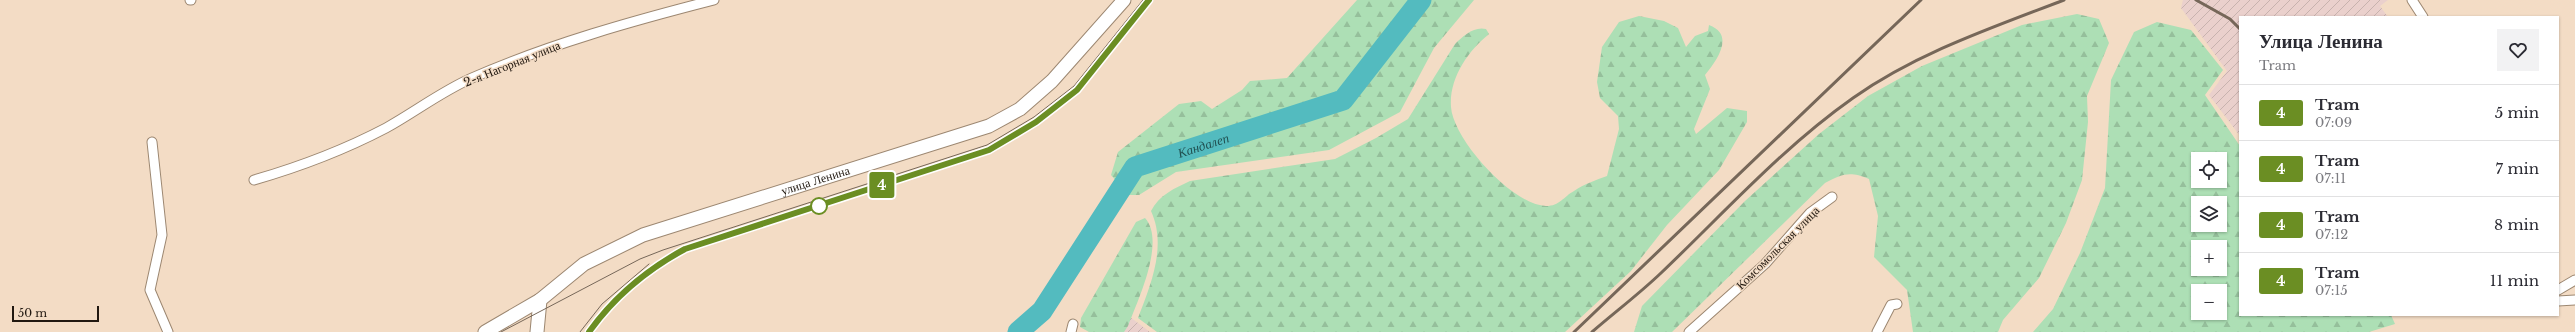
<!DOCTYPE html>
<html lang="en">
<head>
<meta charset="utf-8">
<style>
  body { margin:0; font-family:"Libre Baskerville",serif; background:#f2f2f3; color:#2b2b33; height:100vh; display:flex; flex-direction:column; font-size:15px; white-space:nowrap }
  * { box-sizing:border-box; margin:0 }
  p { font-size:13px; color:#7c7c81 }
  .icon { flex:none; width:22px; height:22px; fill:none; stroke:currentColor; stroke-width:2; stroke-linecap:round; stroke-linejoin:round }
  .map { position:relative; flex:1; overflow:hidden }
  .details { position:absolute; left:2239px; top:16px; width:320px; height:300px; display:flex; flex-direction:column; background:#fff; border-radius:0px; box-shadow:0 1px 3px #0004 }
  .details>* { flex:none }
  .badge { padding:0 8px; border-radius:3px; font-size:14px; line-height:26px }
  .buttons { position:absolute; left:2191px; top:152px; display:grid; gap:8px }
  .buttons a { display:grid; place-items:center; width:36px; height:36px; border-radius:0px; background:#fff; box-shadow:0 1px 3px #0004; font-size:20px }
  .scale { position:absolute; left:12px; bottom:10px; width:87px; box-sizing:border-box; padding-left:4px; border:2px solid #211810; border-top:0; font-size:11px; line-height:14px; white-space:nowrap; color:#211810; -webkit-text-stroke:3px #f3dcc5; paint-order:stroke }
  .map>.badge { position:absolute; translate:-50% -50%; box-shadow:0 0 0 2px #fff }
  .round { display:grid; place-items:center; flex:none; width:42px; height:42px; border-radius:0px; background:#f2f2f3 }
  .overview { display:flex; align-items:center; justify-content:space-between; height:68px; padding:0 20px }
  h1 { font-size:19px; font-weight:600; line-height:30px }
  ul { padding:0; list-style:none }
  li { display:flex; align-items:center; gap:12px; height:56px; padding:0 20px; border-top:1px solid #e1e1e2 }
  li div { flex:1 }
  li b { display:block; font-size:15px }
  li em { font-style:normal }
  li .badge { min-width:44px; font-weight:700; text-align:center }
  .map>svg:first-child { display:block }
  .industrial { fill:url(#industrial-furrows) }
  .forest { fill:url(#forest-firs); fill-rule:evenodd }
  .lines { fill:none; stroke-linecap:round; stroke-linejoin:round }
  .river { stroke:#53bbbf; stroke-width:21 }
  .street-casing { stroke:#9c8771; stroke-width:11 }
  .secondary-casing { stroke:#9c8771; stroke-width:15 }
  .street { stroke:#fff; stroke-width:9 }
  .secondary { stroke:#fff; stroke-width:13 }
  .tram { stroke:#766759; stroke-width:1 }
  .rail { stroke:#766759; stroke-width:3 }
  .line-casing { stroke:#fff; stroke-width:9 }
  .line { stroke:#6b8e23; stroke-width:6 }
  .stop-dot { fill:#fff; stroke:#6b8e23; stroke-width:2 }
  .labels { text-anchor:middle; stroke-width:3; stroke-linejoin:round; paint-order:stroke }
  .street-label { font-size:12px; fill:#211810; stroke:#f3dcc5 }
  .water-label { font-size:13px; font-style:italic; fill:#204f50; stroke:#f3dcc5 }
</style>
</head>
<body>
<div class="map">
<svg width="2575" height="332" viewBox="0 0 2575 332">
  <defs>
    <pattern id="industrial-furrows" width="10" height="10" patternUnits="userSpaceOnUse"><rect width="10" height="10" fill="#ead0cc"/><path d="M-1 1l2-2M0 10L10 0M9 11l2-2" fill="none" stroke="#c8b2ae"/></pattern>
    <pattern id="forest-firs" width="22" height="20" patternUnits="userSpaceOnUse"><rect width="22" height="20" fill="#addfb5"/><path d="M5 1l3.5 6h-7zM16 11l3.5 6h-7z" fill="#95bf9b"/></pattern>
  </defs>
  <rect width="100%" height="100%" fill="#f3dcc5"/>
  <g class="industrial">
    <polygon points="2183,0 2388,0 2380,6 2388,17 2240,17 2240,136 2209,95 2227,71 2181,8"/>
    <polygon points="1106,299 1150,332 1090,332"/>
  </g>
  <g class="forest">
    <polygon points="1357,0 1474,0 1434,48 1400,112 1329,150 1176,172 1139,195 1128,195 1111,175 1118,152 1179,104 1201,101 1212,109 1242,90 1250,81 1287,78"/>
    <path d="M2077 14 2099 19 2109 43 2087 96 2088 122 2082 180 2066 223 2039 278 2003 320 1998 332H1913L1907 290 1874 257 1878 216 1869 179C1849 171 1843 174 1825 183L1672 332H1634L1642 306 1745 201 1819 134 1868 96 1922 66 2022 25Z"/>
    <path d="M1639 16 1664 21 1678 28 1686 47 1695 36 1708 31 1709 25C1736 35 1716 61 1705 75L1710 89 1694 129 1696 134 1727 108 1747 111V122L1719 170 1667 225 1631 271 1565 332H1157L1138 318C1151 284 1167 246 1151 211 1159 195 1175 188 1190 181L1335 159 1376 138 1408 119 1455 44C1463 36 1474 26 1486 29L1489 34C1468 51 1449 78 1451 107 1453 139 1512 205 1546 206 1560 206 1563 197 1574 191 1584 184 1596 180 1607 176L1619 129 1618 116 1600 98 1597 82 1602 47 1619 22Z"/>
    <path d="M2157 22 2191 30 2223 70 2205 95 2240 146V315H2391L2395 324 2369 332H2033L2053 309 2080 253 2105 188 2111 80 2134 32ZM2198 159H2220V181H2198ZM2198 203H2220V225H2198ZM2198 247H2220V269H2198ZM2198 291H2220V313H2198Z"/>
    <path d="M1145 218C1166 241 1138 300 1128 326L1124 332H1089L1080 327 1081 318 1136 222Z"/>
  </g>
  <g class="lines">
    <path class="river" id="s1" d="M1018 332 1042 311 1135 167 1343 100 1421 0"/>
    <g class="street-casing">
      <g id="street">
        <polyline points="190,0 191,0"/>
        <polyline points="2412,0 2423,17"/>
        <polyline points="152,142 162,235 150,290 168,332"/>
        <path d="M254 180C299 167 344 150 386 128 415 112 442 91 472 78 550 44 632 21 714 0"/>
        <polyline points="2558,290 2575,280"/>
        <polyline points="2558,301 2575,300"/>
        <polyline points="1071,332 1073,324"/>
        <polyline points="1689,332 1765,264 1810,213 1832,197"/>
        <polyline points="1877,332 1891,305 1897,304"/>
      </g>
    </g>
    <g class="secondary-casing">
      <g id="secondary">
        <path id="s2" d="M485 332 540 300 584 264 643 235 989 126 1020 109 1052 81 1124 0"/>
        <polyline points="537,332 540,300"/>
      </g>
    </g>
    <use href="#street" class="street"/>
    <use href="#secondary" class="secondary"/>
    <g class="tram">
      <polyline points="501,332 640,259 663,250 987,145 1034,117 1074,86 1143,0"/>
      <polyline points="580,332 602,304 649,264"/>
      <path d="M589 332C613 299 651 260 691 247"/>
    </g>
    <g class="rail">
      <polyline points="2196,0 2230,19 2240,29"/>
      <polyline points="1574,332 1921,0"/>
      <path d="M1592 332C1615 312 1639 294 1661 273 1724 213 1782 148 1853 98 1917 53 1991 28 2064 0"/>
    </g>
  </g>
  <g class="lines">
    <g class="line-casing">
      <path id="line" d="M589 332C614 297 648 269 685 249L989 150 1036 122 1077 90 1149 0"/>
    </g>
    <use href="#line" class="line"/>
  </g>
  <circle class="stop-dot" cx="819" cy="206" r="8"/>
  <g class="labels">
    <g class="street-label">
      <text transform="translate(512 64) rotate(-22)" y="4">2-я Нагорная улица</text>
      <text dy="4" stroke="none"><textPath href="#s2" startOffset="367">улица Ленина</textPath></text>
      <text transform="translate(1778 248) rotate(-45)" y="4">Комсомольская улица</text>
    </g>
    <g class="water-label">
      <text dy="5" stroke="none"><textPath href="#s1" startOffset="275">Кандалеп</textPath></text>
    </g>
  </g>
</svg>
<div class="buttons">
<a><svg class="icon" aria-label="locate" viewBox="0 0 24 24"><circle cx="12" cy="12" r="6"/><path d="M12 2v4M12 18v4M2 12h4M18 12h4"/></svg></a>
<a><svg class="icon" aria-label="layers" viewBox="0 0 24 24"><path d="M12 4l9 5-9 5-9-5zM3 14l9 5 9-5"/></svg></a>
<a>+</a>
<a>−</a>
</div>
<div class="scale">50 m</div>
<b class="badge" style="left:882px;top:185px;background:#6b8e23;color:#fff">4</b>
<section class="details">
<div class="overview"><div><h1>Улица Ленина</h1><p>Tram</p></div><a class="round"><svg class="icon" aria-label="heart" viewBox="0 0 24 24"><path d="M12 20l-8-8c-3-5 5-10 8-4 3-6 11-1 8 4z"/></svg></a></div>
<ul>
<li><span class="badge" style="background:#6b8e23;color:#fff">4</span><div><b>Tram</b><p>07:09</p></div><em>5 min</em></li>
<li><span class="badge" style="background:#6b8e23;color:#fff">4</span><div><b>Tram</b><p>07:11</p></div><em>7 min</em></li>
<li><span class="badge" style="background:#6b8e23;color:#fff">4</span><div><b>Tram</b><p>07:12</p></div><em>8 min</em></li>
<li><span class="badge" style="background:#6b8e23;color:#fff">4</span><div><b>Tram</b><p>07:15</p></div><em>11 min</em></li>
</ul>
</section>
</div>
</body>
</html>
